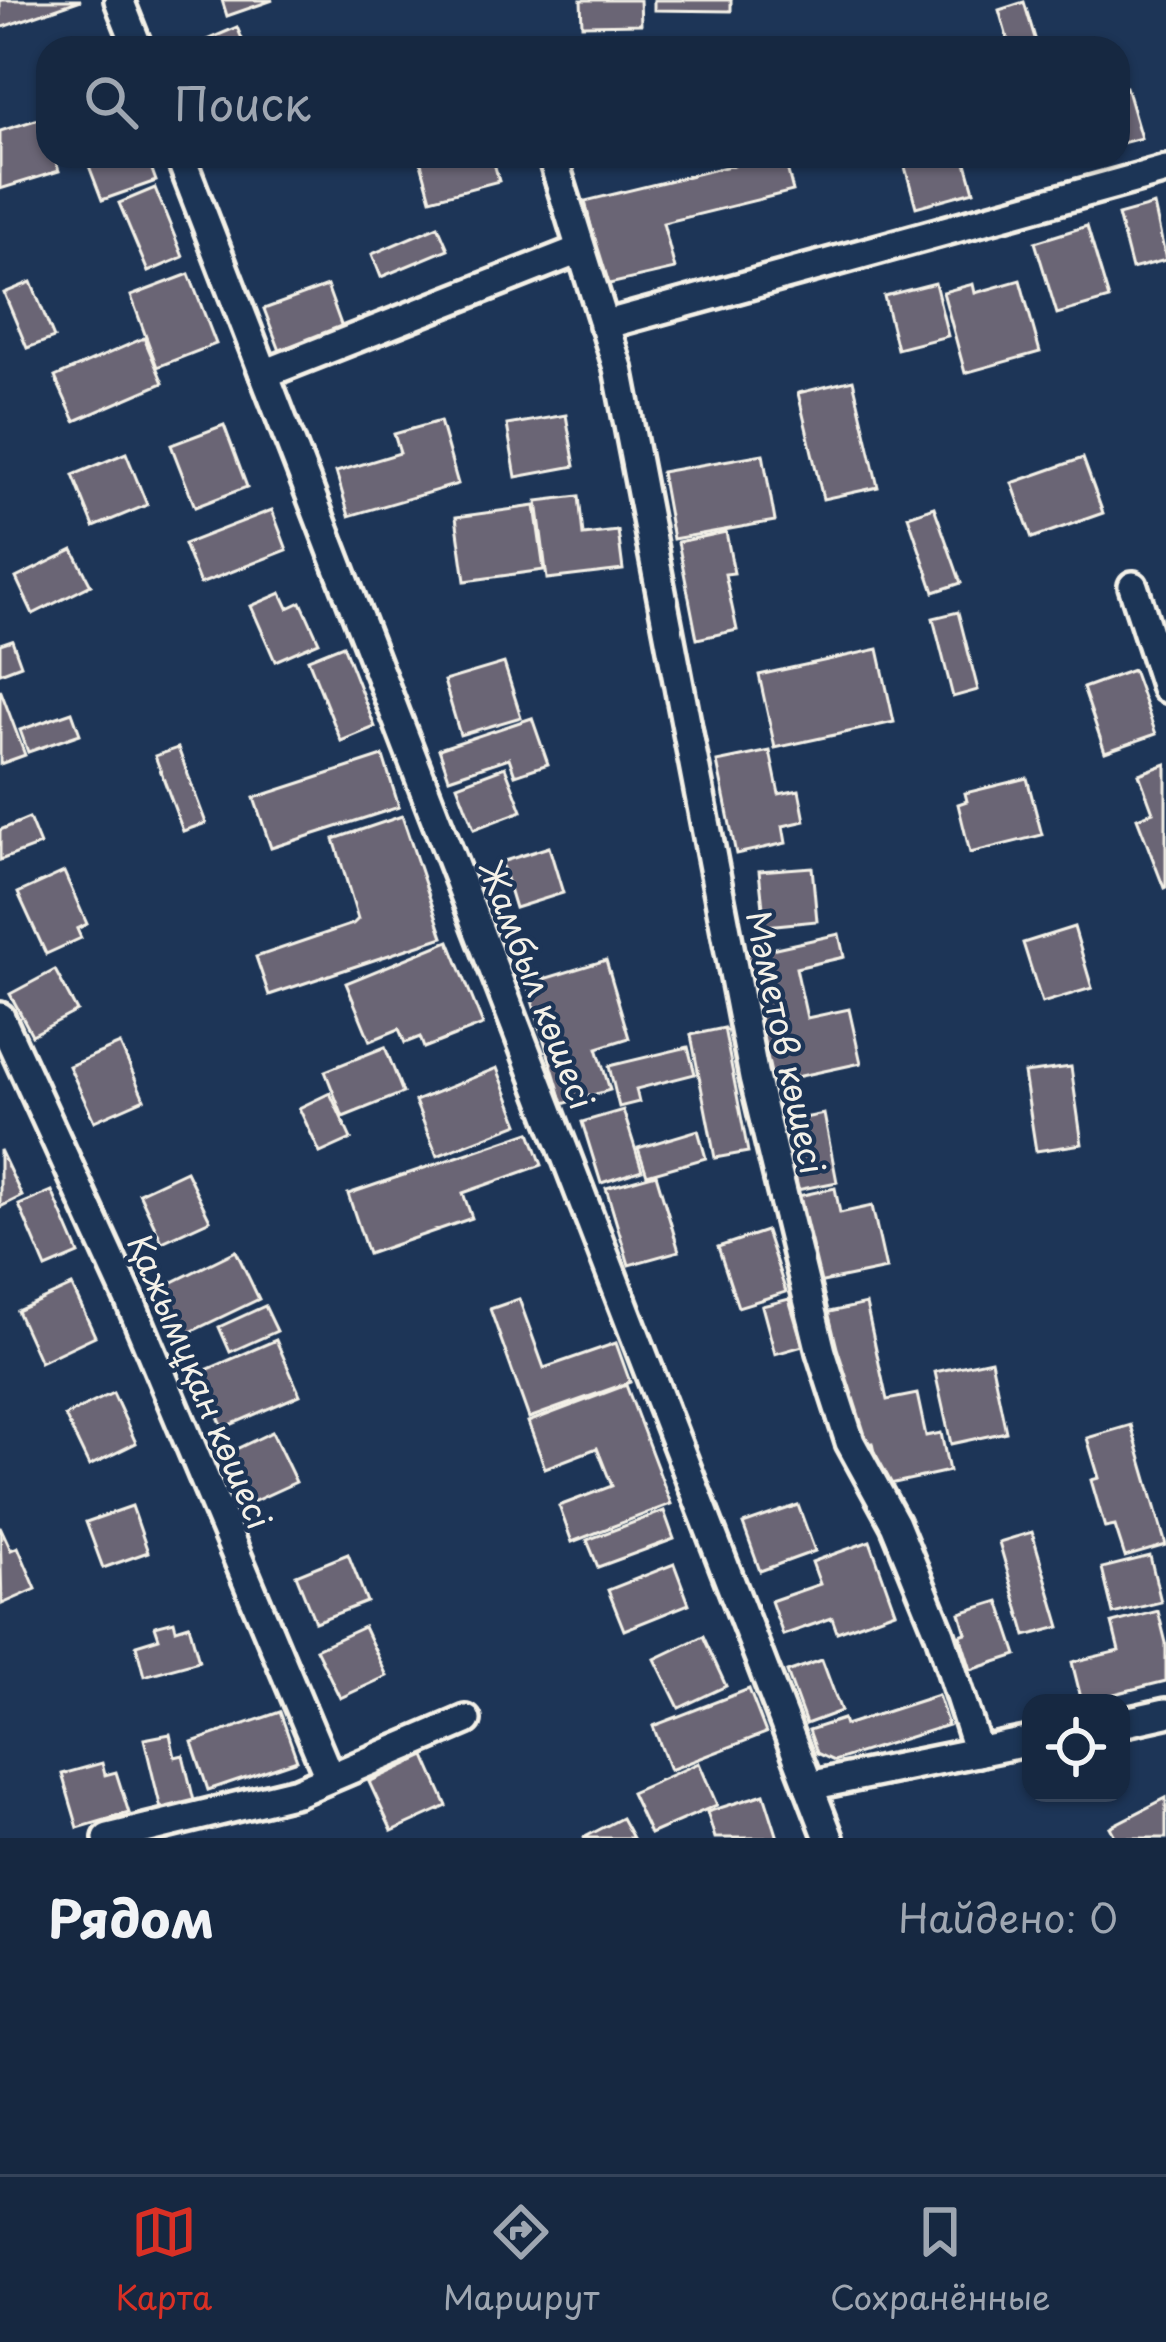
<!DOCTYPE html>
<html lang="ru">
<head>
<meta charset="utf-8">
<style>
  :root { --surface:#162841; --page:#23344c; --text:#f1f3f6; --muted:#9ea6b1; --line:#35445a; --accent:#d93025 }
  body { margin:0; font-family:"Playpen Sans",sans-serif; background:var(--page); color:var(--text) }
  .controls { position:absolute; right:36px; bottom:36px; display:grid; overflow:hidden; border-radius:24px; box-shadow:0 3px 9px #0004 }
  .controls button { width:108px; height:108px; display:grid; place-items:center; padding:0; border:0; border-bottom:3px solid var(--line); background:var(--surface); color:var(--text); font:60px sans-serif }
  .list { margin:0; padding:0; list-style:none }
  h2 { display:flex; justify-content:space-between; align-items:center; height:156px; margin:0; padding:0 48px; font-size:51px }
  h2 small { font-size:39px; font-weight:400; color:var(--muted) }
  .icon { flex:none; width:66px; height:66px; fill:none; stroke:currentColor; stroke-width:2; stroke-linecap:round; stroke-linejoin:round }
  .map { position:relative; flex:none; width:1166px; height:1838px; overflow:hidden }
  .search { position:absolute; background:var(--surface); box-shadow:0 3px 9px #0004; left:36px; right:36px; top:36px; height:132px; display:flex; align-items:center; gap:30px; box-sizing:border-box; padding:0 42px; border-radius:36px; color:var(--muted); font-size:45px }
  .sheet { height:336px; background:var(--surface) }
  nav { display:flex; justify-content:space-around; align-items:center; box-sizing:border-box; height:168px; border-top:3px solid var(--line); background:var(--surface); font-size:33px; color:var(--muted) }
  nav a { display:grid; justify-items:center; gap:6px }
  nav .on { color:var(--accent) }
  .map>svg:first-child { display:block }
  .building { fill:#6a6575; stroke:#f4f1e8; stroke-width:3 }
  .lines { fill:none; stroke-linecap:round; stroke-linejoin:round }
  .minor-casing { stroke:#f4f1e8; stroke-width:36 }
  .minor { stroke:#1d3557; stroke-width:27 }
  .labels { text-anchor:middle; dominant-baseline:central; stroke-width:9; stroke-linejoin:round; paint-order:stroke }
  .street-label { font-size:33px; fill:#f4f1e8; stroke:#1d3557 }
</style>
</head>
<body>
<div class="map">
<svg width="1166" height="1838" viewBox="0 0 1166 1838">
  <rect width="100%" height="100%" fill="#1d3557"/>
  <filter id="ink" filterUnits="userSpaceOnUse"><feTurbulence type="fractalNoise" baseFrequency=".00833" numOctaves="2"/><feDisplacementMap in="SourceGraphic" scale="24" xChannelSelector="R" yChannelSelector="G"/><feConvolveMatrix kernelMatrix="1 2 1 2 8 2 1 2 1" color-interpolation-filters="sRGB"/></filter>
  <g filter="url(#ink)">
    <g class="building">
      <polygon points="0,0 81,0 0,28"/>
      <polygon points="222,0 273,0 227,16"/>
      <polygon points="581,0 640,0 641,24 582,25"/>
      <polygon points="654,0 731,0 731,11 654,10"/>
      <polygon points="1024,2 1038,48 1010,48 999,10"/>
      <polygon points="237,27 246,48 188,48"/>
      <polygon points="1126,87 1141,138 1118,144 1118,89"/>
      <polygon points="42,118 48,156 54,156 59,171 0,189 0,131"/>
      <polygon points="93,156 147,156 156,181 102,200 86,158"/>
      <polygon points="419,156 492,156 499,181 431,199"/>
      <polygon points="771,156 784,156 793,191 663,223 675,269 605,285 585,201"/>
      <polygon points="902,156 964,156 974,191 916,207"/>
      <polygon points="155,188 183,257 148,272 119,203"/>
      <polygon points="1154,205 1166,260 1132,269 1118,215"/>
      <polygon points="438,226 448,249 381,277 372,254"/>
      <polygon points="1087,226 1109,299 1057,314 1035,242"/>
      <polygon points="189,274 216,344 157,367 131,296"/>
      <polygon points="1020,280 1040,352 965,373 943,292 973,284 975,293"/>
      <polygon points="31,282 54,338 27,348 4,293"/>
      <polygon points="935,283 948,336 897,349 884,296"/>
      <polygon points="327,286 344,333 282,356 264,309"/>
      <polygon points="144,338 163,383 75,421 55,377"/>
      <polygon points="853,380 878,487 823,499 798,393"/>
      <polygon points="566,415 575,466 516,477 507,425"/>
      <polygon points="440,421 458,484 349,516 336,472 400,453 394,434"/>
      <polygon points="224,425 247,487 195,507 171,445"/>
      <polygon points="126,453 147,505 94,527 73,475"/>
      <polygon points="763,454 775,521 673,539 661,472"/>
      <polygon points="1083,458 1103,513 1032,538 1012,483"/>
      <polygon points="579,496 583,535 618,531 623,570 547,579 537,501"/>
      <polygon points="535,506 544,570 465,581 456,517"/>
      <polygon points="934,507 961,583 934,592 908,516"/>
      <polygon points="272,510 287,550 200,584 184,544"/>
      <polygon points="726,532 734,573 725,574 737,630 697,639 678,542"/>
      <polygon points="73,550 91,585 33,614 16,578"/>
      <polygon points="281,593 288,608 301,602 319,642 275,661 251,606"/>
      <polygon points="958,612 978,690 953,697 933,618"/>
      <polygon points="12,640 21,665 0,673 0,644"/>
      <polygon points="343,645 375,727 341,741 308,659"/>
      <polygon points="878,649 894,722 775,748 759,675"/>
      <polygon points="504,663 521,717 460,735 444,681"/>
      <polygon points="1133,670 1156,734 1105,752 1083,688"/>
      <polygon points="0,689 25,755 0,764"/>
      <polygon points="72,712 80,734 28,752 20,730"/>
      <polygon points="532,718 548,764 515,775 509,758 449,778 439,749"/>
      <polygon points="178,748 206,823 183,831 155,756"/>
      <polygon points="770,751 779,794 799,790 805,821 783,826 786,843 736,854 717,762"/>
      <polygon points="383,756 399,807 271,848 254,798"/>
      <polygon points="1166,764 1166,887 1164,888 1137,818 1153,812 1139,774"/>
      <polygon points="505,767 522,811 474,829 457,785"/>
      <polygon points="1027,778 1042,835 970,853 958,804 967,801 965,793"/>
      <polygon points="402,816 443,937 269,995 256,957 353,924 358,919 334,839"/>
      <polygon points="29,818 40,845 0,860 0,830"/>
      <polygon points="549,847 563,893 515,908 501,862"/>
      <polygon points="812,867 817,921 765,926 759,871"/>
      <polygon points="64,872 87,924 77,929 81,938 46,954 18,893"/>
      <polygon points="1074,927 1092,988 1042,1003 1023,943"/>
      <polygon points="839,934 844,957 796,968 807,1018 849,1009 861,1063 773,1082 744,955"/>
      <polygon points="449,941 483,1025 424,1048 420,1037 405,1043 399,1029 370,1041 346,983"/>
      <polygon points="606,960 629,1038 597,1048 610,1090 563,1104 527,984"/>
      <polygon points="55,970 77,1011 32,1035 10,994"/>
      <polygon points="724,1028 748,1152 715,1158 691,1035"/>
      <polygon points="120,1044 144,1099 94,1121 69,1066"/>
      <polygon points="385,1047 403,1093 343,1117 325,1071"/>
      <polygon points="688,1047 695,1074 636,1089 639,1102 619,1107 609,1066"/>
      <polygon points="1071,1067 1082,1144 1036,1151 1024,1073"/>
      <polygon points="497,1068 519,1124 437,1156 415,1101"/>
      <polygon points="330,1093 351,1139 320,1153 299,1108"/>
      <polygon points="623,1110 642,1170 601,1183 582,1122"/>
      <polygon points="824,1114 837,1182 797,1190 784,1122"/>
      <polygon points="698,1130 706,1158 647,1175 638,1148"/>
      <polygon points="530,1132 542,1165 463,1193 472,1218 368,1254 348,1194"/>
      <polygon points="0,1150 22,1196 0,1207"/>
      <polygon points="186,1171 210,1220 162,1242 139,1193"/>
      <polygon points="656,1174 679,1251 629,1265 606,1188"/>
      <polygon points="835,1188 840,1213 872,1206 886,1269 813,1284 794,1197"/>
      <polygon points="52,1191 79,1254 46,1268 19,1205"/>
      <polygon points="766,1231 786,1292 738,1307 718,1247"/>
      <polygon points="236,1251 259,1299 186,1334 163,1287"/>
      <polygon points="72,1286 95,1336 40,1362 17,1311"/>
      <polygon points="519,1299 544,1368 616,1343 630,1382 529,1418 490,1309"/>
      <polygon points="789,1299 803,1346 775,1354 762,1306"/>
      <polygon points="866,1304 887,1400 917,1394 926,1436 941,1433 949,1471 881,1486 872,1443 854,1446 825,1313"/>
      <polygon points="265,1306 277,1331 230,1352 219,1327"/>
      <polygon points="276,1340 300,1395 223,1428 199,1373"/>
      <polygon points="991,1360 1006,1432 951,1444 935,1372"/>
      <polygon points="626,1385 671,1504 572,1542 559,1506 612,1486 597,1448 545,1468 528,1422"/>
      <polygon points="113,1393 136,1443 89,1466 65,1416"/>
      <polygon points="1131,1425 1166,1545 1125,1557 1115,1526 1105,1528 1091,1480 1099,1478 1087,1438"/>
      <polygon points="272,1432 296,1482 248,1504 224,1455"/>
      <polygon points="798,1505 815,1551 760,1571 743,1524"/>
      <polygon points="132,1506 148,1552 103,1568 86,1522"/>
      <polygon points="664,1511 674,1539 598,1567 587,1540"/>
      <polygon points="0,1526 11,1550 18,1547 36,1589 2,1604"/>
      <polygon points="1032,1532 1060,1627 1026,1636 999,1542"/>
      <polygon points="870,1541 895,1611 837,1632 832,1618 783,1635 771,1601 820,1584 812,1562"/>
      <polygon points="348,1554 367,1602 315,1622 296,1575"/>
      <polygon points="1150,1556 1161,1602 1113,1614 1102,1568"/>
      <polygon points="674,1564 689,1604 624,1630 608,1590"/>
      <polygon points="999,1601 1017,1655 971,1670 960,1635 966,1633 960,1613"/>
      <polygon points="1158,1611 1166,1643 1166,1681 1082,1702 1072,1662 1119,1651 1112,1623"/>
      <polygon points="174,1621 176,1629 189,1625 199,1661 144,1676 136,1645 159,1638 155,1626"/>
      <polygon points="364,1627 387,1676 340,1698 316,1649"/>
      <polygon points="703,1636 726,1686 679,1708 655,1659"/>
      <polygon points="822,1660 841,1711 806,1724 787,1672"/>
      <polygon points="749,1689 766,1733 670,1770 653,1726"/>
      <polygon points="938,1695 948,1725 834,1761 817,1753 809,1730 843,1719 845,1725"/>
      <polygon points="280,1712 297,1760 208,1790 192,1742"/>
      <polygon points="170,1734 175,1757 183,1755 194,1801 161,1809 144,1739"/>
      <polygon points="425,1756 447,1806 392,1831 369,1782"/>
      <polygon points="102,1763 105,1775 116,1772 129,1813 78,1828 62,1774"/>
      <polygon points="699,1763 717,1805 650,1834 631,1793"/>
      <polygon points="764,1794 778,1838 715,1838 707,1812"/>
      <polygon points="1166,1798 1166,1838 1116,1838 1110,1827"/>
      <polygon points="622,1818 633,1838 583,1838"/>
    </g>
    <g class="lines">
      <defs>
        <g id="minor">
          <polyline points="119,0 138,48"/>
          <polyline points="180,156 829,1838"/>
          <polyline points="552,156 618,368 754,1077 821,1352 850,1442 895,1524 940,1634 978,1752"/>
          <polyline points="604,325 1166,170"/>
          <polyline points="264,374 579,250"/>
          <polyline points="1133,586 1166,688"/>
          <polyline points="0,1017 130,1301 329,1776"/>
          <polyline points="1121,1723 1166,1713"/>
          <polyline points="809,1786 1031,1741"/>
          <polyline points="108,1838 297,1792 466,1720"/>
        </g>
      </defs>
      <use href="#minor" class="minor-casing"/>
      <use href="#minor" class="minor"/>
    </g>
  </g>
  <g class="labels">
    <g class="street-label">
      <text transform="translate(538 984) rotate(69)">Жамбыл көшесі</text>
      <text transform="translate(787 1042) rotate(78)">Мәметов көшесі</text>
      <text transform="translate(201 1381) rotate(67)">Қажымұқан көшесі</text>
    </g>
  </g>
</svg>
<div class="controls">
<button><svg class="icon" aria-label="locate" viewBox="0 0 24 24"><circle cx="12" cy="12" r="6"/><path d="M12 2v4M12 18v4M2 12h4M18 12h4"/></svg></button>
</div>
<div class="search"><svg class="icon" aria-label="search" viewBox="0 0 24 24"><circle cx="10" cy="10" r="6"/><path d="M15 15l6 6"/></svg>Поиск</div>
</div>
<section class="sheet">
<h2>Рядом<small>Найдено: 0</small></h2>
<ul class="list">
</ul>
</section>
<nav>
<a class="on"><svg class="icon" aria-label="map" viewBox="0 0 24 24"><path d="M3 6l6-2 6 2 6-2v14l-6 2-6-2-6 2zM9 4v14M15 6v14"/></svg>Карта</a>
<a><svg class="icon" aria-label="directions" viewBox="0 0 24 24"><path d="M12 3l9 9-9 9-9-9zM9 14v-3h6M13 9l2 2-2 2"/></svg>Маршрут</a>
<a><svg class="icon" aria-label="saved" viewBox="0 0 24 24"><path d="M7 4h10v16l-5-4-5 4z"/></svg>Сохранённые</a>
</nav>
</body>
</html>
